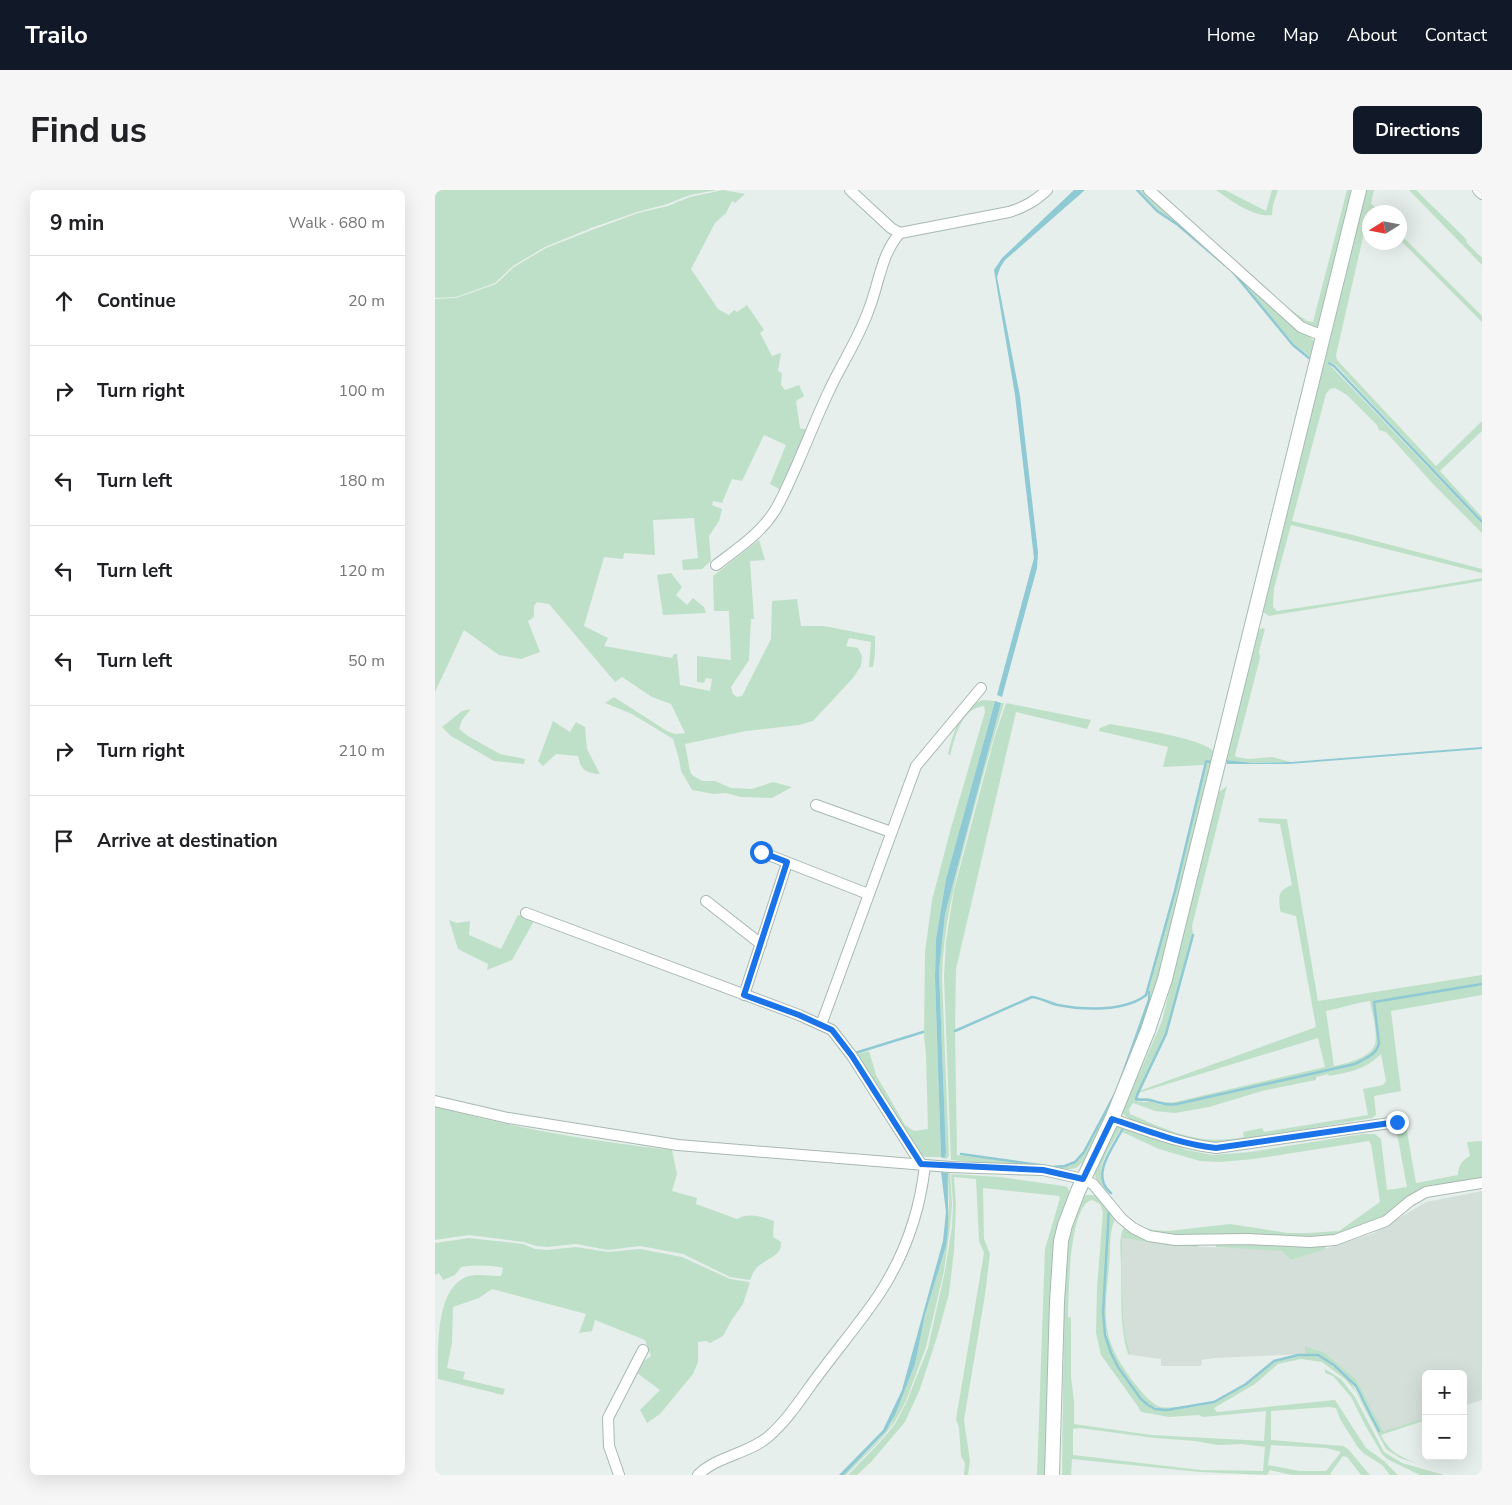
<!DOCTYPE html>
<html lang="en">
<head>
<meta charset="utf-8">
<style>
  :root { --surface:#fff; --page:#f6f6f6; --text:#202124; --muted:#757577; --line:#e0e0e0; --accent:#111827 }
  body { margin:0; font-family:"Nunito Sans",sans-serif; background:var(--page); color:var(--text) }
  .controls { position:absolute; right:15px; bottom:15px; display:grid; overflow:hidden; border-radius:8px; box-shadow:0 5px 20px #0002 }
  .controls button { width:45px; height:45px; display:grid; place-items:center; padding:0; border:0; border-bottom:1px solid var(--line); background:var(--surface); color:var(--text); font:25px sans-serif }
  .compass { position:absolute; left:927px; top:15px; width:45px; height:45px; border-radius:50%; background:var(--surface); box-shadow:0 5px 20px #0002; rotate:259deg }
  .stop { position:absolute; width:15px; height:15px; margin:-11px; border:4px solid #1a73e8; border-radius:50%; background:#fff }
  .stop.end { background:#1a73e8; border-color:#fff; box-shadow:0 1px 5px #0008 }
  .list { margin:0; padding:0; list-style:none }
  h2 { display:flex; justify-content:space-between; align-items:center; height:65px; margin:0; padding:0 20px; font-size:21px }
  h2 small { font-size:16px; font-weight:400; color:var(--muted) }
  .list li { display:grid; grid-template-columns:32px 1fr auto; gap:15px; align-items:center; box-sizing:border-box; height:90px; padding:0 20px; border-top:1px solid var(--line) }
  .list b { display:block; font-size:19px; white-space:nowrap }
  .list em { font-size:16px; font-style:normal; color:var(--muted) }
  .icon { flex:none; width:28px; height:28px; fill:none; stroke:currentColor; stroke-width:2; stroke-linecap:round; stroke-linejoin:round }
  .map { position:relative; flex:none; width:1047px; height:1285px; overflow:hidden; border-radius:8px }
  header { display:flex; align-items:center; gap:30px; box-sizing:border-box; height:70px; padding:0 25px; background:var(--accent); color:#fff }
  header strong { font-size:24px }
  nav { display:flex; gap:28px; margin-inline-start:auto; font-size:18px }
  .intro { display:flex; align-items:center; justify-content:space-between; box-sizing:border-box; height:120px; padding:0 30px }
  h1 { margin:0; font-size:35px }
  .button { padding:12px 22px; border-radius:8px; background:var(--accent); color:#fff; font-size:18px; font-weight:700 }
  main { display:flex; gap:30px; padding:0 30px }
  aside { flex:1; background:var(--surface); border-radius:8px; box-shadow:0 5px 20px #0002 }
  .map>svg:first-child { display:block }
  .built { fill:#d4dfda }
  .green { fill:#bfe0c8; fill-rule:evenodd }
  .water { fill:#8ec9d4 }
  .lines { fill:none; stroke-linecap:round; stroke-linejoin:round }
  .stream { stroke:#8ec9d4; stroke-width:2.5 }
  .street-casing { stroke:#a8b8b2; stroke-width:12 }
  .secondary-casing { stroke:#a4bbb3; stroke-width:16 }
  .street { stroke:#fff; stroke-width:10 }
  .secondary { stroke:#fff; stroke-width:14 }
  .route { stroke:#1a73e8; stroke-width:6 }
</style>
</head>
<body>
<header>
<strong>Trailo</strong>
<nav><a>Home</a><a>Map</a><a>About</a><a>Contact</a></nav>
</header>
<div class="intro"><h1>Find us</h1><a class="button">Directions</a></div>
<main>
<aside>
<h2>9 min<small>Walk · 680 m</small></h2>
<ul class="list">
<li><svg class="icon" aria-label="ahead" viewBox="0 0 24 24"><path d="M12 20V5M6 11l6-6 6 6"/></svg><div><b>Continue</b></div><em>20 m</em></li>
<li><svg class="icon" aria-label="right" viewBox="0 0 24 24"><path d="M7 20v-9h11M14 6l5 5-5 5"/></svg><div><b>Turn right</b></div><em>100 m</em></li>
<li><svg class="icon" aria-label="left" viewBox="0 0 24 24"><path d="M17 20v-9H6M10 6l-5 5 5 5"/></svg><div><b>Turn left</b></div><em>180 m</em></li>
<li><svg class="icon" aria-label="left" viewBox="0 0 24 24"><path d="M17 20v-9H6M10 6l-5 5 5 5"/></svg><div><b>Turn left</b></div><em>120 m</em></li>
<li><svg class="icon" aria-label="left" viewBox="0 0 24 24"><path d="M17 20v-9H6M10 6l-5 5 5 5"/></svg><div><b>Turn left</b></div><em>50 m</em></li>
<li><svg class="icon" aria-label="right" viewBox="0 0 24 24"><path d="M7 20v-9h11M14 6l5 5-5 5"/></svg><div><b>Turn right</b></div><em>210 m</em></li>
<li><svg class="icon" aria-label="arrive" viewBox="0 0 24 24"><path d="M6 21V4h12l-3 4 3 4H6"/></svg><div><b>Arrive at destination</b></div></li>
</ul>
</aside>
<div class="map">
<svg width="1047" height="1285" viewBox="0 0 1047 1285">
  <rect width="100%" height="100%" fill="#e6efeb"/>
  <polygon class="built" points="1047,1001 1047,1210 1028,1216 1028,1184 991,1184 991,1228 948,1242 921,1189 889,1162 870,1156 870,1164 779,1168 767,1170 766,1176 726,1176 726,1169 696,1165 690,1145 688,1121 687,1048 737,1056 841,1059 850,1063 856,1070 939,1043 991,1012"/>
  <g class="green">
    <polygon points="0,0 282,0 255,5 232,14 202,22 156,38 110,57 78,76 60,93 21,107 0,108"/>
    <polygon points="288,0 310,4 300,13 297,11 291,23 280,33 256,79 283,119 294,125 299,120 302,122 312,115 329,140 325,143 337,166 346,163 343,181 347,183 346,195 350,200 364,195 369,206 361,211 365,238 373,240 346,300 335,294 351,255 329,245 307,291 297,289 287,313 278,311 277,315 287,319 284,331 274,346 276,371 267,379 248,380 247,370 263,368 259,328 218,330 220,365 189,363 188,369 169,367 149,436 173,448 169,456 237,468 239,464 242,464 245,495 275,501 277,489 271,488 269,493 262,492 262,466 296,470 294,421 279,421 278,386 324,350 330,370 315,371 319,429 316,429 314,470 296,497 298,504 302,507 307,506 336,449 337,411 362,409 366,436 389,436 440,446 440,463 438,477 434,477 436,452 414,448 411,456 423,458 427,466 426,476 418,488 378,531 364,535 311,541 250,554 255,581 257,585 267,591 280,591 296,598 317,599 338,592 357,597 337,608 306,607 291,603 279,604 257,600 246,581 244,569 238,549 197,524 170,513 179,507 232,541 240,544 250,543 236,514 217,507 187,487 180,492 114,414 102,412 99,416 99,427 93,431 105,462 86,469 64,465 29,440 0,502 0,109 21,108 61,94 79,77 111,58 157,40 203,23 233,16 255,7"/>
    <polygon points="703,0 713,0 878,150 880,152 877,168 859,154 792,76 743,35 723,21"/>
    <path d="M781,0h9l41,21 6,-21h6l-5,15 -1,10c-18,3 -42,-15 -56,-25z"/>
    <polygon points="912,0 916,0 885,135 882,139 868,131 850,116 872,131 878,132"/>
    <polygon points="932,0 939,0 936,13 944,22 934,21 901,165 902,170 1001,276 1047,231 1047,241 1005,281 1047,327 1047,331 901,175 895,172 893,173 1047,334 1047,343 998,294 951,242 944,240 942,235 912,205 900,198 895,199 891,204 857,331 918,345 1047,379 1047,383 856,335 839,398 838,417 842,421 909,411 1047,388 1047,391 834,426 828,422"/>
    <polygon points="974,0 981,0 1031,49 1032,53 1047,68 1047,75"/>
    <polygon points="964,43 1047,126 1047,132 965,50"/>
    <polygon points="236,383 247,397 241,405 252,415 258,408 269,417 271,423 228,425 222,385"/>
    <polygon points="827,438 830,439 824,461 825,468 800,565 801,567 814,569 837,567 856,572 819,573 791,570 824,440"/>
    <path d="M548,510l12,1 -49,178 -10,60 -1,38 6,180h-15l-5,-2 -65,-97 1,-4 12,-3 7,24 29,50 9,6 14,-2 -2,-74 -2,-20 1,-83 7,-52 19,-72 34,-116 -1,-6c-23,2 -29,31 -34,50l-2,-2c5,-20 12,-47 35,-54z"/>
    <path d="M566,513h3c-14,45 -26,90 -38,136 -12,46 -23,90 -24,138l7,179 -3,3 -3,-1 2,-1 1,-4 -7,-182 6,-57z"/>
    <polygon points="571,513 656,530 652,539 581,522 521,779 520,840 522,965 624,977 635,976 644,969 667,930 682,900 714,810 714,799 740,701 772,572 777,574 718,808 676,917 648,972 641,978 631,980 516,970 509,787 511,751 519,700 559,549"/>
    <polygon points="36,519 27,530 24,539 33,546 65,564 90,569 89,574 59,571 16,546 7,537 27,521"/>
    <path d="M118,531l17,11 6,-10 9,5 2,22 13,25c-14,-1 -19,-3 -22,-18l-22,-2 -13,12 -5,-5z"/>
    <path d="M675,534c20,4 96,14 105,29l-3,9 -5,-2 -2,5 -42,2 5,-20 -69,-16 1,-3z"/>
    <path d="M792,596l-35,140 1,8 -27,99 -27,58 177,-64 -20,-111 -15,-4 -1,-2c-1,-15 -3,-19 12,-25l-12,-61 -21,-2 -1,-4 29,1 31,182 164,-26v9l-108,17 4,42c-2,11 -14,16 -24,21l-177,39 -16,1 -14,-5h-11l3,3h12l10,3h16l178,-40c10,-5 22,-10 25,-22l-5,-41 107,-17v10l-91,16 10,80 -27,5 2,19 -4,3 -142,24c-5,1 -10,2 -15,2 -19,-1 -81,-18 -93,-31l40,-92 57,-229zM935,811c2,11 8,33 5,43 -3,13 -30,20 -41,22l-8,-55c15,-3 29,-8 44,-10zM883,848l7,29 -150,35 -12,1 -14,-5h-13l2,-5zM946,864l5,27 -3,4 -20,4 5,26 -104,17 -2,-4 -19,4 1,5c-46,9 -74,-6 -114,-23l-1,-5 4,-6 22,8 20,2 34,-6 53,-16 54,-11v-3l12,-3 1,2c22,-4 35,-6 52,-22z"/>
    <polygon points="83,725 99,731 77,770 52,780 53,774 23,759 14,730 22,733 35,731 34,745 66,759"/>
    <path d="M0,916c77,22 157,35 237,44l5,24 -5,17 25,7 -1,6 41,15c11,-7 26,-2 37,2l-1,16 8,5c1,12 -10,15 -18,21 -7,3 -10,10 -13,17l-20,-3 -47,-23 -43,-8 -32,4 -32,-6 -29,3 -11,-1 -12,-4 -55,-7 -34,5z"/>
    <path d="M680,934l72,26 25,5 38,-3 113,-18h12l6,5 6,51 20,-3 -11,-59 10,-2 10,57 42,-8c0,-9 4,-15 12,-19l-3,-14 15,-1v40l-56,9 -48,31 -45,17h-153l-34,-6 -25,-18 22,13 10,3 15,1 62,-7 58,9h20l31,-2 41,-29 -9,-58 -2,-3 -115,18 -33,3 -21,-1 -41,-12 -37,-17v-2h-2c-9,16 -25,37 -17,55 3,8 10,11 11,20 -8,-10 -18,-20 -20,-34z"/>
    <polygon points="513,983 515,983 517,1014 515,1037 509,1081 491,1157 471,1211 459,1233 444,1251 411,1285 409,1285 445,1248 456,1234 480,1174 490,1125 511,1056 514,1014"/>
    <polygon points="516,984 565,987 628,996 632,997 635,1002 612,1285 602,1285 610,1059 625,1008 624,1006 548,998 549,1049 555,1064 550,1105 529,1230 535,1271 533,1285 529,1285 530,1273 526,1266 524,1238 521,1229 549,1063 544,1051 541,989 519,987 521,1014 519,1061 514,1104 502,1147 485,1199 470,1232 436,1272 422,1285 413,1285 445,1252 460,1234 472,1211 493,1158 510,1081 517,1037 518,1014"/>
    <path d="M649,1005h11l14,13 -7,104 3,23 5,18 8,14 23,33 14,10h19l40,-7 32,-19 29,-23 23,-5h20l7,3 25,22 30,50c-13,-30 -37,-77 -75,-77v-8l19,6 32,27 27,52 43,-13v2l-45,15c9,18 17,20 35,28l-16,-5 -14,-9 -30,-57 -11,-13 -23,-17 -21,-3 -23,5 -23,20 -41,24 3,4 118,-12 31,48 18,13 14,14h-8l-8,-10 -19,-12 -6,-7 -17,-27 -4,-11 -7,-1 -58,4v29l72,6 5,3 22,26h-9l-14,-18 -4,-1 -13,18 1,1h-39l-22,-5 -3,5 -67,-3 -128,-13 -1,16h-9l2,-164 3,-58 4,-21zM657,1010l8,4 3,8 -6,76 -1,45 5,22 38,53 2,4 28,5 30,-2 4,2 63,-6 -2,30 -113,-6 -77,-11v-23l-3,-24v-59l-3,-1c1,-22 0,-111 24,-117zM644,1238l76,10 40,3 23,4 23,-1 24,3 -2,24 -63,-1 -127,-15v-26zM836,1255l55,3 15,4 -15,19h-26l-32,-6z"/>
    <path d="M675,1023l6,5c-8,13 -5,33 -7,48 -5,55 -9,72 26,118 7,8 15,19 25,23 7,2 30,-2 38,-2 -12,2 -28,7 -41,3 -13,-3 -20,-16 -27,-26 -6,-9 -14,-18 -18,-29 -15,-34 -6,-103 -2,-140z"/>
    <path d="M689,1037c21,16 49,14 74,16v4l-26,-1 -50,-8 1,73 2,24 6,20 -3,-1c-9,-28 -6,-59 -7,-89 0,-12 -3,-27 3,-38z"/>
    <path d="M34,1048l54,6 12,5 12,1 29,-3 32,5 32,-3 42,8 48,22 20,3 -7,22 -12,17 -8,15 -13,7 -4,-2 -8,1v20l-5,12 -33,40 -13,9 -7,-13 20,-20 -23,-17v-7l14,-10 -6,-16 -50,-20 -3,11 -13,2 7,-19 -94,-25 -13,9 -26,9 -1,36 -5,25 18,4 -2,7 42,10 -2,6 -65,-16c0,-30 -3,-89 28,-102 10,-4 25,-1 35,-1l2,-8c-14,-3 -28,-3 -42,-1l-6,8 -12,5 -4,-7 -4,2v-32z"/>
    <polygon points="780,1053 889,1054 891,1059 856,1070 847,1061 781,1057"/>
    <polygon points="890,1179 906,1189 920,1207 949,1262 967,1273 1009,1285 985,1285 952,1269 947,1264 930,1235 916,1207 898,1186 890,1183"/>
  </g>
  <g class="water">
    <polygon points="639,0 650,0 570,70 565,78 562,87 585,206 603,362 602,378 567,507 562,505 599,368 580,205 559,80 567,68"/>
    <polygon points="560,511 566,513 510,724 504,781 511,963 510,967 508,968 506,967 500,787 501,749 511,689"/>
    <polygon points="1047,557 1047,559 854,574 792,574 791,570 819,573 856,572"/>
    <path d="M506,982l7,1c-1,24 2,48 -2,73l-21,69 -10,49 -20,51 -9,16 -42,44h-5l44,-45 19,-40 41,-149 3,-29z"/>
  </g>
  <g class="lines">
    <g class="stream">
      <polyline points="702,0 722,21 743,35 790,75"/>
      <polyline points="798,82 858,155 874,168"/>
      <polyline points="894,173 899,176 1047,332"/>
      <path d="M758,745l-27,99 -28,59 -2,6c5,2 7,0 12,1 13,2 14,6 29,4l178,-40c9,-5 22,-9 24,-21l-5,-41 108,-18"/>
      <path d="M520,841l77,-34c9,1 17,6 26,8 25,5 67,7 88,-10l29,-104 31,-129 1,-1 5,2"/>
      <polyline points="420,863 488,842"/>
      <polyline points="526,964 618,977 630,976 640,972 649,962 682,900 714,810 714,802"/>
      <path d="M676,1003c-21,-17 1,-44 11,-63"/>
      <polyline points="674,1019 668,1122 670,1145 676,1163 683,1177 706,1209 713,1215 720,1219 732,1220 779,1212 811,1194 839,1171 863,1165 883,1165 899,1175 921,1196 944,1241"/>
    </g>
    <defs>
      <g id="street">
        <polyline points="415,0 456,38 465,43"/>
        <polyline points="714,0 866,137 888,146"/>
        <polyline points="1043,0 1047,4"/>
        <path d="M281,375c21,-16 44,-31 58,-53 9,-14 15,-30 22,-45 11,-25 21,-51 33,-76 13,-28 30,-53 40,-82 10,-25 12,-55 31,-76l109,-21c16,-5 26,-11 38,-22"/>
        <polyline points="381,615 456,642"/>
        <polyline points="326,662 433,704"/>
        <polyline points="271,711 326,754"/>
        <polyline points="91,723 364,825 397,840 417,866 486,974"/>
        <polyline points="309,805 352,673"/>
        <polyline points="386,835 481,576 546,498"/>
        <polyline points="0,911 73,928 243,955 515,977 608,980 648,989 658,994 686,1028 698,1038 714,1046 740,1050 812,1049 875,1052 900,1050 951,1031 975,1011 991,1002 1047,993"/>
        <path d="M677,929c34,11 68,25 104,29l181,-26"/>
        <polyline points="184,1285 174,1256 173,1228 208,1160"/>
        <path d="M263,1285c19,-19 50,-21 70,-38 22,-19 37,-45 55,-68 18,-24 38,-48 55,-73 26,-39 42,-85 47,-131"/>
      </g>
      <polyline id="secondary" points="617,1285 622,1112 626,1051 630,1035 643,1001 677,929 713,840 730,789 924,0"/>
    </defs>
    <use href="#street" class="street-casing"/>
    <use href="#secondary" class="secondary-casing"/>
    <use href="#street" class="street"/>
    <use href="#secondary" class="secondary"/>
  </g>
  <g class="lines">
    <path class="route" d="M326,662l26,10 -43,133 55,20 33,15 20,26 69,108 122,6 40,9 29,-60c34,11 68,25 104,29l181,-26"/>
  </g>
</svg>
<div class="controls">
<button>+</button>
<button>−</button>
</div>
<svg class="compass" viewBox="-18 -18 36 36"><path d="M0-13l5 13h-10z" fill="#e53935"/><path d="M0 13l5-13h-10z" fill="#757577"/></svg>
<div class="stop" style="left:326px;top:662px"></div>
<div class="stop end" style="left:962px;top:932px"></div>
</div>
</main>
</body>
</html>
